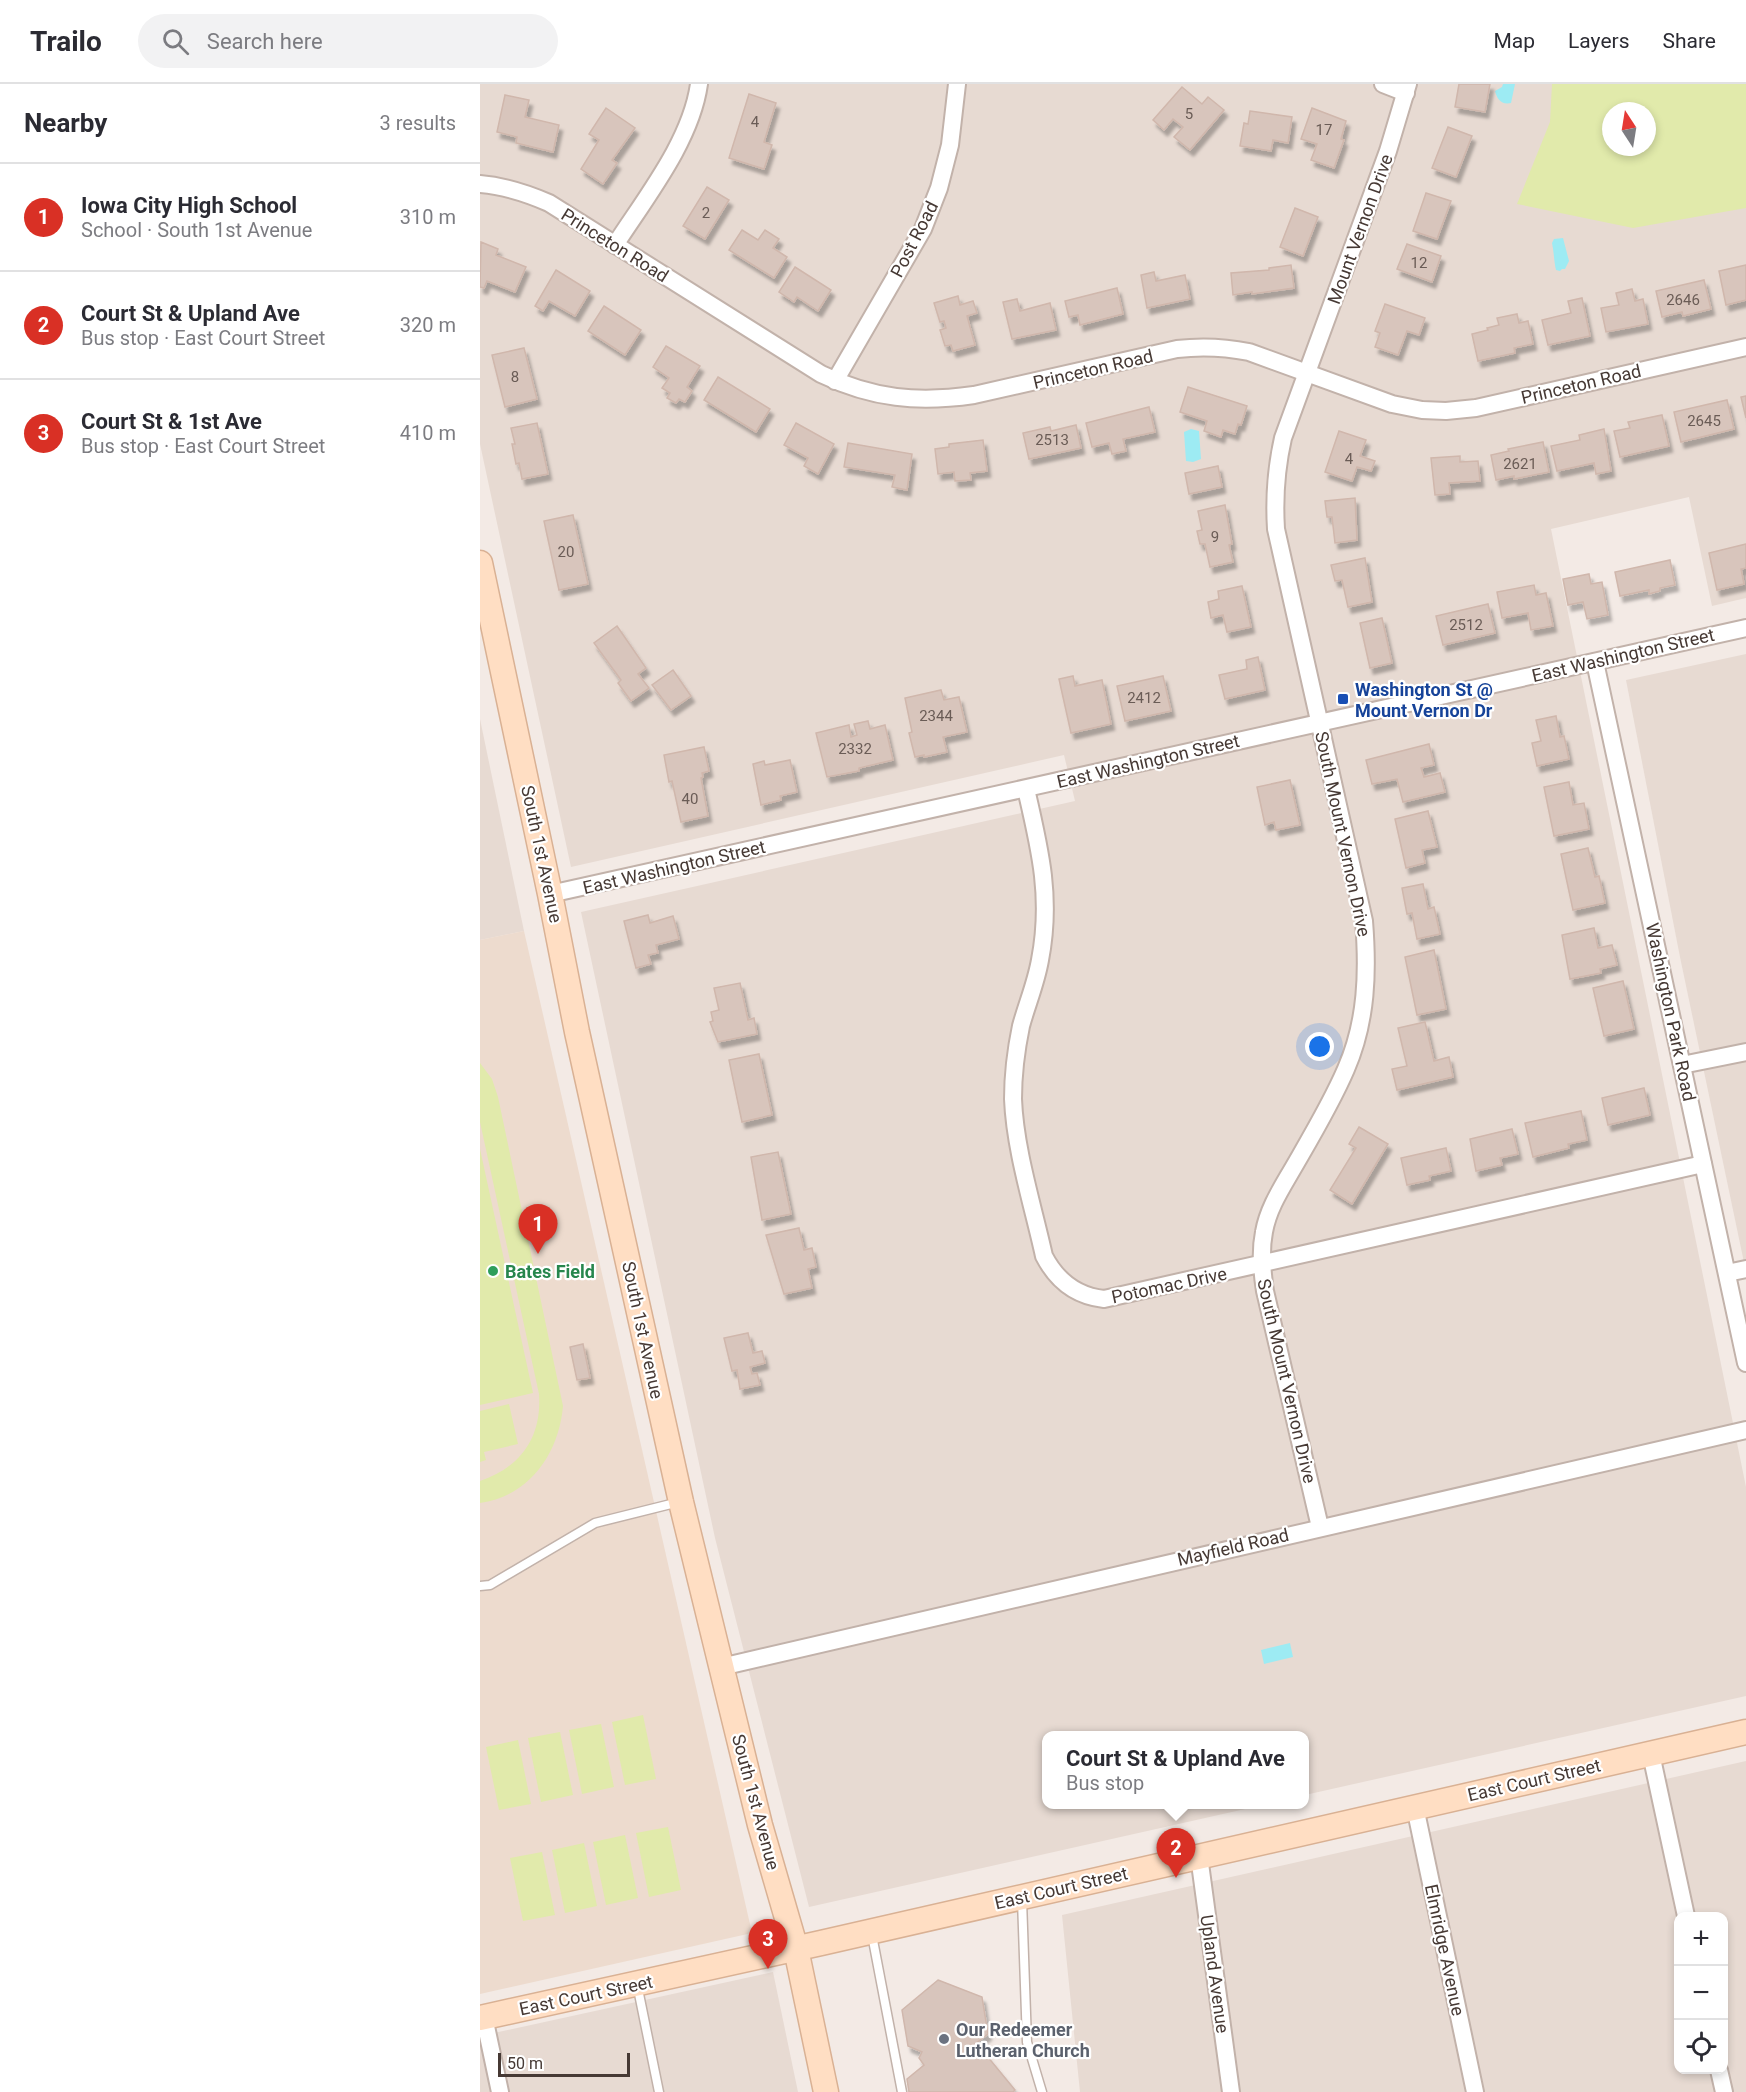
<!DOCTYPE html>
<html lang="en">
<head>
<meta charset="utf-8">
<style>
  :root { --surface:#fff; --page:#f2f2f3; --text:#2b2b33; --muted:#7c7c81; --line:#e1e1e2; --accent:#d93025 }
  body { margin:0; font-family:Roboto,sans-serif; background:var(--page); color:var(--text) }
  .controls { position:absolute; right:18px; bottom:18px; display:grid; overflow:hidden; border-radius:12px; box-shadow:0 3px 9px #0003 }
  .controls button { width:54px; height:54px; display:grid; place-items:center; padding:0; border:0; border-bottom:2px solid var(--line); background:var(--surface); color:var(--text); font:30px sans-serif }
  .compass { position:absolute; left:1122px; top:18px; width:54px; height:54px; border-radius:50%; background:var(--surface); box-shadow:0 3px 9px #0003; rotate:348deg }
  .scale { position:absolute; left:18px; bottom:15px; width:132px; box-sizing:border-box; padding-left:6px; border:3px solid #463934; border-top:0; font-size:16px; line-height:21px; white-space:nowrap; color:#463934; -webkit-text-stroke:4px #fff; paint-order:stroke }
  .you { position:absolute; left:840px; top:963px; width:21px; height:21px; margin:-15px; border:4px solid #fff; border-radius:50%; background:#1a73e8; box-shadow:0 0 0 9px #1a73e833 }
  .badge { display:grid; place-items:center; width:39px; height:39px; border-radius:50%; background:var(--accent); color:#fff; font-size:20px; font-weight:700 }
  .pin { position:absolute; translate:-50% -50px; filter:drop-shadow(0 2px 3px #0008) }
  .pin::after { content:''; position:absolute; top:32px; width:21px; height:18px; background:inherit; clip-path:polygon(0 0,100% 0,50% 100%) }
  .popup { position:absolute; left:562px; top:1647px; width:267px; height:78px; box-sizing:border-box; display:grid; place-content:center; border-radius:12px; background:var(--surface); filter:drop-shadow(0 2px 4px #0005); font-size:20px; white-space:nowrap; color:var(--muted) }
  .popup b { font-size:22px; color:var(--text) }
  .popup::after { content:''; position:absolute; left:50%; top:100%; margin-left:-12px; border:12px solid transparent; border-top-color:var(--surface) }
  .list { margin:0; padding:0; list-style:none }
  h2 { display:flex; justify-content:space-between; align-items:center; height:78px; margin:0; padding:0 24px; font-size:26px }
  h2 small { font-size:20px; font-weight:400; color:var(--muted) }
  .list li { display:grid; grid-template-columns:39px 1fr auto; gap:18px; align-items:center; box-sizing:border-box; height:108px; padding:0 24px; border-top:2px solid var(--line) }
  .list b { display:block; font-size:22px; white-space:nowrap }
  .list p { margin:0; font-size:20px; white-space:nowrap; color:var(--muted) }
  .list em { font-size:20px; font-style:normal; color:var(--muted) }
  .icon { flex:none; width:33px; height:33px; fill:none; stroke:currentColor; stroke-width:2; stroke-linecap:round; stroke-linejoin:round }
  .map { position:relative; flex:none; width:1266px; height:2008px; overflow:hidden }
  header { display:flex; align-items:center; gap:36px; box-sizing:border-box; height:84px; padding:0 30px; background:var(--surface); border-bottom:2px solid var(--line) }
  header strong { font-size:28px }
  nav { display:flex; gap:33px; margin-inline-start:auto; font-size:21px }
  .search { width:420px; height:54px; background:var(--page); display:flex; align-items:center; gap:15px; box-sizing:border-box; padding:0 21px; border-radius:33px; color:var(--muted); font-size:22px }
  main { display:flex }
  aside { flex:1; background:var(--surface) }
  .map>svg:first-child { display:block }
  .residential { fill:#e7dad2; fill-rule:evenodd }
  .education { fill:#eddbce }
  .green { fill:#e1eaab; fill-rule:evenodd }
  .water { fill:#9debf3 }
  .building { fill:#d8c5bc; stroke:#d0b7ac; stroke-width:1.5; filter:url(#shadow) }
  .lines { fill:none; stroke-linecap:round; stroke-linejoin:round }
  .lane-casing { stroke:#c2b2aa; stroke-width:11 }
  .street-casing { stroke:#c2b2aa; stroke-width:20 }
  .secondary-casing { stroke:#d9b194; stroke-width:27 }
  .lane { stroke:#fff; stroke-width:8 }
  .street { stroke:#fff; stroke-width:16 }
  .secondary { stroke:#ffdec3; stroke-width:24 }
  .transit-dot { fill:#1a4fb4; stroke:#fff; stroke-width:2 }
  .leisure-dot { fill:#2e9e5b; stroke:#fff; stroke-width:2 }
  .worship-dot { fill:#6b7280; stroke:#fff; stroke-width:2 }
  .labels { text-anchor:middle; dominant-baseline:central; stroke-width:4.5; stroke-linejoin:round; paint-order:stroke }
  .number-label { font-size:15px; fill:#6a5c56 }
  .street-label { font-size:18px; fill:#463934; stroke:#fff }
  .transit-label { font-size:18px; font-weight:bold; fill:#164399; stroke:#fff; text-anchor:start }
  .leisure-label { font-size:18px; font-weight:bold; fill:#27864d; stroke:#fff; text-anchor:start }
  .worship-label { font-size:18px; font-weight:bold; fill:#5b616d; stroke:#fff; text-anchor:start }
</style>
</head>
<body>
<header>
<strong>Trailo</strong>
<div class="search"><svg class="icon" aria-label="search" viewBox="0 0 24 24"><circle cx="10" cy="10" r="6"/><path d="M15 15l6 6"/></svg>Search here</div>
<nav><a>Map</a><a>Layers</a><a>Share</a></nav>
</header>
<main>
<aside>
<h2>Nearby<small>3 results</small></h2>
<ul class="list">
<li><span class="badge">1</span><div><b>Iowa City High School</b><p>School · South 1st Avenue</p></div><em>310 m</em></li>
<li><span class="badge">2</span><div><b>Court St &amp; Upland Ave</b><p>Bus stop · East Court Street</p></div><em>320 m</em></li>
<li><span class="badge">3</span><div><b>Court St &amp; 1st Ave</b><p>Bus stop · East Court Street</p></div><em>410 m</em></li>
</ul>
</aside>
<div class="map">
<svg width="1266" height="2008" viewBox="0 0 1266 2008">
  <defs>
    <filter id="shadow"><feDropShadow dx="3.5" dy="6" stdDeviation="1.5" flood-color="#0004"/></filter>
  </defs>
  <rect width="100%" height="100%" fill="#f3eae5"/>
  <g class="residential">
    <path d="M0,0h1266v514l-34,8 -23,-109 -138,32 195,958v209l-441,99v-59h-258v68l216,1 -454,102 -94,-369 -134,-626 494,-111 -11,-46 -493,112 -91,-423zM1131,27h36v36h-36z"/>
    <polygon points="1266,570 1266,1188 1200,873 1146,596"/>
    <polygon points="0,635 44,847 0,856"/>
    <path d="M1266,1677v331h-666l-18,-177zM1198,1832h46v154h-46z"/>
    <polygon points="293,1888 318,2008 0,2008 0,1952"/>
  </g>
  <polygon class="education" points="44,847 272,1849 0,1910 0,856"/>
  <g class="green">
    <path d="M1072,0h194v124l-113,20 -116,-24 33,-82zM1131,27h36v36h-36z"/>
    <path d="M0,979l12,16 6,18 65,309c-4,47 -33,90 -83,97v-22c41,-14 62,-44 59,-87l-59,-272z"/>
    <polygon points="0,1065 53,1309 0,1321"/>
    <polygon points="29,1320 38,1360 4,1368 6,1376 0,1378 0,1327"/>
    <polygon points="163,1631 176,1695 145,1701 132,1638"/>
    <polygon points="121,1640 134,1703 102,1710 89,1646"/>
    <polygon points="80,1648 93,1711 61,1718 48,1654"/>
    <polygon points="38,1656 51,1720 19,1726 6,1663"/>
    <polygon points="188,1743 201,1806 169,1813 156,1749"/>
    <polygon points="145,1751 158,1814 126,1821 113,1758"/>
    <polygon points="104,1759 117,1822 85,1829 72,1766"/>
    <polygon points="62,1768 75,1831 43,1837 30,1774"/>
  </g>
  <g class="water">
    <path d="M1023,0h12l-4,19c-10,2 -14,-4 -16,-12l7,-4z"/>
    <path d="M1083,154l6,23 -4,8h-3l-2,2 -4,-1c-2,-8 -2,-18 -4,-27l2,-4z"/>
    <polygon points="711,345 719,347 721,375 713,378 706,377 704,348"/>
    <polygon points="810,1559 813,1573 784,1580 781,1566"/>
  </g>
  <g class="building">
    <polygon points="979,0 1010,0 1005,28 975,23"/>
    <polygon points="702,3 722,20 728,13 744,26 710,66 694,53 703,43 693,35 684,46 673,36"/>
    <polygon points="269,10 296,19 284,58 292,61 284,85 249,74"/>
    <polygon points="25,11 49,16 45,33 79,41 73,68 36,59 37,53 17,48"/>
    <polygon points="126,24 155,44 132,76 137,79 123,100 101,85 119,56 109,50"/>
    <polygon points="832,24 866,37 861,55 864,56 854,84 831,76 837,60 821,55"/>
    <polygon points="770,27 812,33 808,59 793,56 791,67 760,62 764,39 768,40"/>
    <polygon points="968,43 992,52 976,93 952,84"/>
    <polygon points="227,103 249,116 225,155 203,142"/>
    <polygon points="946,109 971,117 957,155 933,147"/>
    <polygon points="815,124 838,133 823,172 800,163"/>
    <polygon points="262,146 278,156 285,146 299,155 293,164 307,173 294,194 249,166"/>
    <polygon points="1,158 18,165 16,171 46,183 35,208 7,197 4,204 0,203"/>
    <polygon points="927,160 961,172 952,198 917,185"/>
    <polygon points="811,181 814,204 772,210 772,208 753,211 751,189 789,186 789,184"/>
    <polygon points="1266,181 1266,216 1246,221 1239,187"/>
    <polygon points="315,183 351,206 338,227 317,213 314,218 299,208"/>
    <polygon points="76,186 110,207 95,232 69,217 63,227 55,222"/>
    <polygon points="674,188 676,197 705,191 710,215 667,224 661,191"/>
    <polygon points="1224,196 1231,225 1203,232 1202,228 1182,233 1176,207"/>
    <polygon points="637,204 643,230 600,241 598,231 589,233 585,217"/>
    <polygon points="1152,205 1155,217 1163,215 1168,240 1126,248 1121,224 1139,221 1136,209"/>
    <polygon points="478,212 480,221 493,217 497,229 487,232 495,261 473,267 471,261 465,262 460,246 466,244 464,237 460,238 454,219"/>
    <polygon points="1102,214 1110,252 1068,261 1062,236 1091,229 1088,217"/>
    <polygon points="537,215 540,227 570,219 576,246 532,255 523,218"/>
    <polygon points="905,220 945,234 939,251 927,247 918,271 895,263 900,249 895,247"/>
    <polygon points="124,222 161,246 145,271 108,247"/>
    <polygon points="1037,230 1039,239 1048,237 1053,260 1034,264 1035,269 998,277 992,250 1008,246 1007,244 1019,241 1017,234"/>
    <polygon points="186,262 220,282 207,303 212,307 205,318 199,315 196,319 187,314 190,309 182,304 189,294 173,283"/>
    <polygon points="44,264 57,315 25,323 12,271"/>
    <polygon points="238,293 290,325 276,348 224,316"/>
    <polygon points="708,303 767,322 761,341 758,340 755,350 743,346 741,353 724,347 727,337 700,328"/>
    <polygon points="1266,312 1266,334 1261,313"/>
    <polygon points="1247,316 1254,345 1201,358 1194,328"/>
    <polygon points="669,323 675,348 643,355 646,367 632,370 629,359 612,363 606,339"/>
    <polygon points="1182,331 1189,362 1140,373 1134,347 1150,344 1148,338"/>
    <polygon points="57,339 68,390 42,395 39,379 36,380 32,360 35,360 31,344"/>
    <polygon points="316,339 354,360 338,390 324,382 328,374 304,361"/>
    <polygon points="596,341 601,364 549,375 543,349 570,343 571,347"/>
    <polygon points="1124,345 1131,387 1116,390 1114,379 1077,387 1071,362 1100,356 1099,351"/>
    <polygon points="859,347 886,356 880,372 895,377 891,387 877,383 872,397 845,388"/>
    <polygon points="503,356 507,387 490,389 491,396 475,397 474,388 458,390 455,365 469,363 469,360"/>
    <polygon points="1063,358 1069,388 1034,395 1034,392 1016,396 1011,371 1029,367 1028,365"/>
    <polygon points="368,359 432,370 427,406 412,403 415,391 364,383"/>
    <polygon points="980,372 980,378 998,377 1000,397 969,399 970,410 955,411 951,374"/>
    <polygon points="738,382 742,403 709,410 705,389"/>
    <polygon points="875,414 877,456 855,459 852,433 847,433 845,417"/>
    <polygon points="745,421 752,460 749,461 753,478 730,483 725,460 720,460 717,447 722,446 718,427"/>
    <polygon points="93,431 108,500 79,506 64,437"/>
    <polygon points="1266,460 1266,484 1261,485 1264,500 1237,506 1229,469"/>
    <polygon points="885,474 892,518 868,523 862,496 855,497 851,481"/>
    <polygon points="1190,476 1195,501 1180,504 1180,507 1169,510 1169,506 1140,512 1135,488"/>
    <polygon points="1109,490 1111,500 1122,498 1128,531 1107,535 1103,518 1088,521 1083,495"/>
    <polygon points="1054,501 1056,511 1066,509 1073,542 1051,546 1048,529 1022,534 1017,508"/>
    <polygon points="762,502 771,543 747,548 743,531 731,534 728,518 739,515 738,507"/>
    <polygon points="1008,520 1015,549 963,561 956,532"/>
    <polygon points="902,534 912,579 890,584 880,539"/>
    <polygon points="137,542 166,584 158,590 169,604 151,617 138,599 141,596 114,559"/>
    <polygon points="778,573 785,606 745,615 739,591 767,585 766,576"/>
    <polygon points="193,586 211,612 191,626 172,601"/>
    <polygon points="593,592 595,602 622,596 631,640 591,649 579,595"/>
    <polygon points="683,592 691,627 645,637 637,602"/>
    <polygon points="461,606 464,616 479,613 487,648 463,653 467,668 444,673 444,671 435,673 429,649 432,648 425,614"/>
    <polygon points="1076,632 1080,653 1084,652 1089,675 1057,682 1052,659 1061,657 1056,636"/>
    <polygon points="388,637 390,645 405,641 413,676 379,684 379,687 347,693 336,649 369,641 371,653 377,651 374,640"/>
    <polygon points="949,660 954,681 941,684 944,693 960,689 965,708 923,718 917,695 892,700 886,676"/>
    <polygon points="224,663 229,687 222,689 223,693 221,694 228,732 201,738 192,697 189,698 184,671"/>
    <polygon points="310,676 317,708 300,712 301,716 281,721 273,680 284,677 285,681"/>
    <polygon points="810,696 820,741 796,746 794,738 785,741 777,703"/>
    <polygon points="1089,698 1093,721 1104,719 1109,745 1074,752 1064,703"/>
    <polygon points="948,727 957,763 942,766 945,779 926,784 915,735"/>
    <polygon points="1108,764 1115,793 1119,792 1125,819 1093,826 1081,770"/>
    <polygon points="943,800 948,825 954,823 960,850 937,855 932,829 927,830 922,804"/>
    <polygon points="168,831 170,839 193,832 199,855 176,861 178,869 168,871 171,880 156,884 144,837"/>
    <polygon points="1114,844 1118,864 1132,861 1137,881 1120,885 1121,889 1090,895 1082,851"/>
    <polygon points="954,866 966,925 937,931 925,873"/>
    <polygon points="1143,897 1154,945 1124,952 1113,904"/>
    <polygon points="260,899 268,936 274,934 277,950 238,958 230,938 233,937 231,928 239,926 234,904"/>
    <polygon points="945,938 954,977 969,973 973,993 917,1006 912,985 927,982 918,944"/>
    <polygon points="279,970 292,1031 262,1038 249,976"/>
    <polygon points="1164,1004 1170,1031 1128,1041 1122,1014"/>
    <polygon points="1101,1027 1107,1056 1088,1060 1089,1064 1053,1073 1045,1039"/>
    <polygon points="879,1043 908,1060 872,1120 850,1106 876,1064 869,1060"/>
    <polygon points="1032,1045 1038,1070 1020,1074 1022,1081 996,1087 990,1055"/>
    <polygon points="966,1064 971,1087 949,1092 950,1096 927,1101 921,1074"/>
    <polygon points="298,1068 311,1130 282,1136 271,1073"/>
    <polygon points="319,1144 324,1166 332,1164 336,1183 328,1185 332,1204 304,1210 286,1151"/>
    <polygon points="268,1249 273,1269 282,1267 285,1279 270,1283 272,1290 277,1289 280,1301 260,1305 257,1286 252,1287 244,1254"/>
    <polygon points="103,1260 110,1294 97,1296 90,1263"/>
    <polygon points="458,1896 502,1913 508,1950 495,1960 502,1968 503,1967 535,2006 533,2008 429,2008 427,1995 444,1981 439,1974 442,1968 428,1962 422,1926"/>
  </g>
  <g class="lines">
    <defs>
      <g id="lane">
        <polyline points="0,1502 10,1501 115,1439 199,1418"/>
        <polyline points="542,1816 547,1958 562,2008"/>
        <polyline points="392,1851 422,2008"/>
        <polyline points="157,1900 179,2008"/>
      </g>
      <g id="street">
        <polyline points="903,0 926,9"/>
        <path d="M0,100c25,2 46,9 69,19l272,171c52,25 97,29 153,21l203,-46c25,-3 47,-2 72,3l143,52 30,6 24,1 30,-3 270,-61"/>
        <path d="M135,161c31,-48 76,-104 84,-161"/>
        <polyline points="355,297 443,145 459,104 470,61 477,0"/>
        <polyline points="1115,578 1266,1279"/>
        <path d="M546,705c14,60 26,109 14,171 -4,23 -13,44 -19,66 -5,24 -8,49 -8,73 2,51 20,107 31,157 13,25 32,40 60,43l599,-135"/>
        <polyline points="70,810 1266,544"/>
        <polyline points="1202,981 1266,968"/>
        <polyline points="1247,1189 1266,1185"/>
        <path d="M840,1443l-55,-236c-3,-20 -5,-39 -1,-59 4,-23 17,-43 28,-62 19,-33 39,-66 54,-101 21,-48 22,-98 18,-148l-88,-392c-2,-32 0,-60 7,-91l105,-287 20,-67"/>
        <polyline points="241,1583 1266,1346"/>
        <polyline points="1171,1670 1206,1832"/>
        <polyline points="935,1723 995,2008"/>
        <polyline points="719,1772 751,2008"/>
        <polyline points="4,1933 20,2008"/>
        <polyline points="1239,1986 1244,2008"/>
      </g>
      <g id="secondary">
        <polyline points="0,479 70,810 97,948 201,1418 280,1741 316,1865 346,2008"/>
        <polyline points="0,1934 341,1859 1266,1648"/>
      </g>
    </defs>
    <use href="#lane" class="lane-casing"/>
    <use href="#street" class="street-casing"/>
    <use href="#secondary" class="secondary-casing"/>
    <use href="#lane" class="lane"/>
    <use href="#street" class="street"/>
    <use href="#secondary" class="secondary"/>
  </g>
  <rect class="transit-dot" x="857" y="609" width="12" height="12" rx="3"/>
  <circle class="leisure-dot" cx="13" cy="1187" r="6"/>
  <circle class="worship-dot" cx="464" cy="1955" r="6"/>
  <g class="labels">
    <g class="number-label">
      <text x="709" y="30">5</text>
      <text x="275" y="38">4</text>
      <text x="844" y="46">17</text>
      <text x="226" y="129">2</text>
      <text x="939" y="179">12</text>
      <text x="1203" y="216">2646</text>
      <text x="35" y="293">8</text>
      <text x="1224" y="337">2645</text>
      <text x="572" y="356">2513</text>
      <text x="869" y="375">4</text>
      <text x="1040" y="380">2621</text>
      <text x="735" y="453">9</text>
      <text x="86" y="468">20</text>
      <text x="986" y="541">2512</text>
      <text x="664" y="614">2412</text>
      <text x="456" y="632">2344</text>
      <text x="375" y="665">2332</text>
      <text x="210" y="715">40</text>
    </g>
    <g class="street-label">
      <text transform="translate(880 145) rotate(-70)">Mount Vernon Drive</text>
      <text transform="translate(434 155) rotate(-63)">Post Road</text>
      <text transform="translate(135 161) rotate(32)">Princeton Road</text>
      <text transform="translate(613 285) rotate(-13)">Princeton Road</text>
      <text transform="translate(1101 300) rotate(-13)">Princeton Road</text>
      <text transform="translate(1143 571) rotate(-13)">East Washington Street</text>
      <text transform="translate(668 677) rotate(-13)">East Washington Street</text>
      <text transform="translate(863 750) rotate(78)">South Mount Vernon Drive</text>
      <text transform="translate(62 770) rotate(78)">South 1st Avenue</text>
      <text transform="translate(194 783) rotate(-13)">East Washington Street</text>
      <text transform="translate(1191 928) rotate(78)">Washington Park Road</text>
      <text transform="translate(689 1201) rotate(-12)">Potomac Drive</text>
      <text transform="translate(163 1246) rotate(78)">South 1st Avenue</text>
      <text transform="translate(807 1297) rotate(77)">South Mount Vernon Drive</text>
      <text transform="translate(753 1463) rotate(-13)">Mayfield Road</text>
      <text transform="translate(1054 1696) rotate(-13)">East Court Street</text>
      <text transform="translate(276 1718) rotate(75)">South 1st Avenue</text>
      <text transform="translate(581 1804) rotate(-13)">East Court Street</text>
      <text transform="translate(965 1866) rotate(78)">Elmridge Avenue</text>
      <text transform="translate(735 1890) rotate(82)">Upland Avenue</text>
      <text transform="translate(106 1911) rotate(-12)">East Court Street</text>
    </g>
    <g class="transit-label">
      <text x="875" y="605">Washington St @<tspan x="875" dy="21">Mount Vernon Dr</tspan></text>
    </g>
    <g class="leisure-label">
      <text x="25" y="1187">Bates Field</text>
    </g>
    <g class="worship-label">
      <text x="476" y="1945">Our Redeemer<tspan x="476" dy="21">Lutheran Church</tspan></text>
    </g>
  </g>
</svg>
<div class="controls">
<button>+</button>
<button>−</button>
<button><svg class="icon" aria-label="locate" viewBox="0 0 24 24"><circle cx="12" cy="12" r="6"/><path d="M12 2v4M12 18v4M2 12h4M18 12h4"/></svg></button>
</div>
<svg class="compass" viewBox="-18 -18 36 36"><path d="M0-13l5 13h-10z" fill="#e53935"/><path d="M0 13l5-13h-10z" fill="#7c7c81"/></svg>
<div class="scale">50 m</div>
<div class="you"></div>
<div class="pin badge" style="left:58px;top:1170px">1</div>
<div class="pin badge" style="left:696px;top:1794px">2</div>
<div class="popup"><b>Court St &amp; Upland Ave</b>Bus stop</div>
<div class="pin badge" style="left:288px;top:1885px">3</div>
</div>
</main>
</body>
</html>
